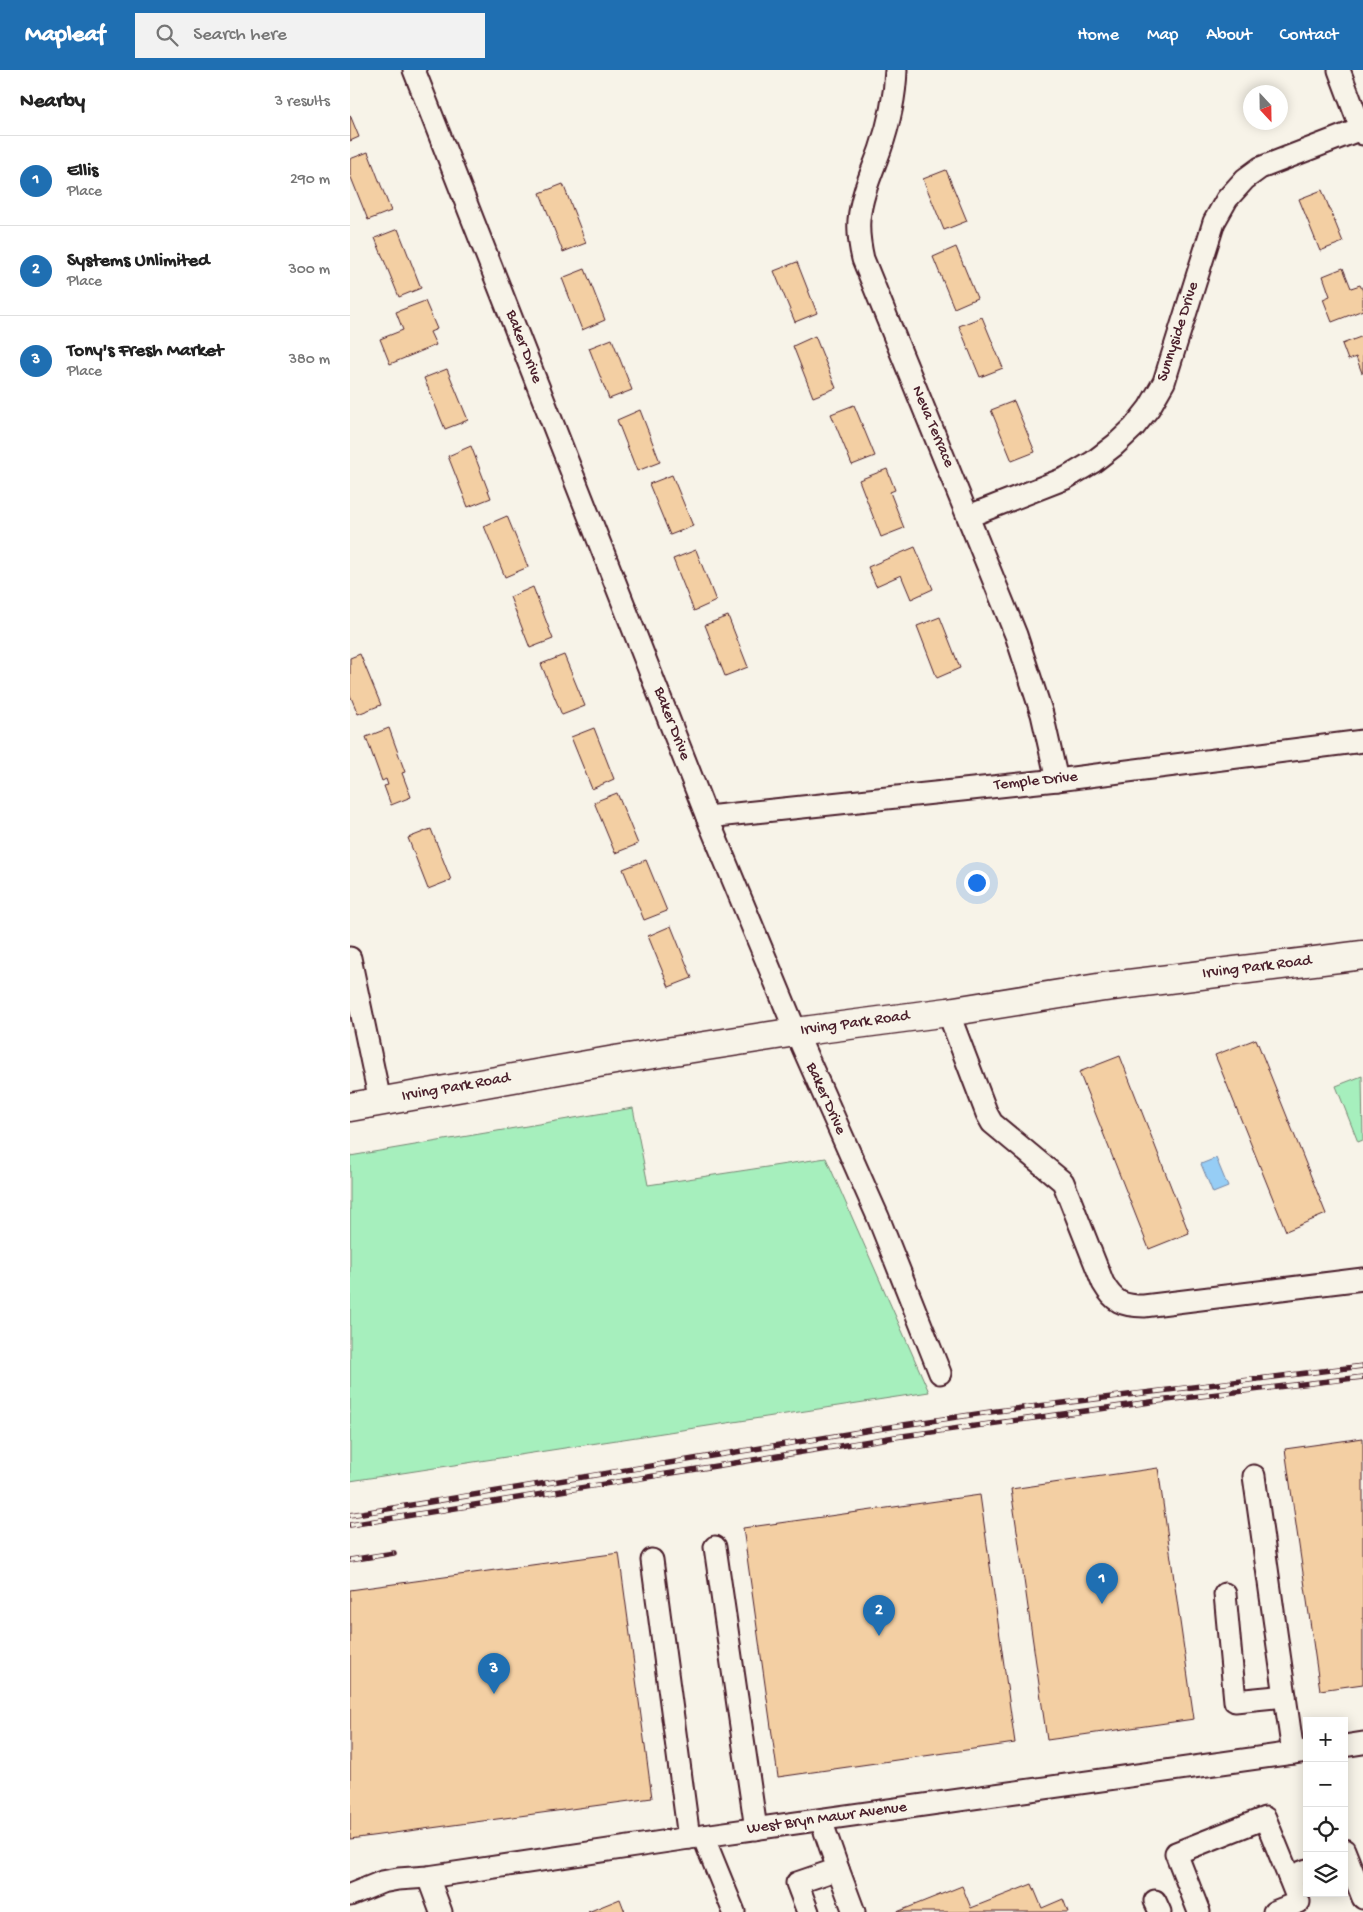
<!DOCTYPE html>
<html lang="en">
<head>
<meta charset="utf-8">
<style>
  :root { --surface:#fff; --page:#f2f2f2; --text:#222; --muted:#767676; --line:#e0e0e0; --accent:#1f6fb2 }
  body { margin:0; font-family:"Gochi Hand",sans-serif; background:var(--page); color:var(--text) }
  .controls { position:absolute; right:15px; bottom:15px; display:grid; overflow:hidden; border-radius:0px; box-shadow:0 2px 12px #0003 }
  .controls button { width:45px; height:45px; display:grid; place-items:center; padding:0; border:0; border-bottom:1px solid var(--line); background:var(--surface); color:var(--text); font:25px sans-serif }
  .compass { position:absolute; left:893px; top:15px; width:45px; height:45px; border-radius:50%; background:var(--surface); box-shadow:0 2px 12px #0003; rotate:158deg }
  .you { position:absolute; left:626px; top:812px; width:18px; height:18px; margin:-12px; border:4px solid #fff; border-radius:50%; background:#1a73e8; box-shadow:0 0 0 8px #1a73e833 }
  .badge { display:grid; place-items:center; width:32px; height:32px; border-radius:50%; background:var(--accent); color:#fff; font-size:16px; font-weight:700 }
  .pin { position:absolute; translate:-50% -41px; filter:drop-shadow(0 1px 2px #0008) }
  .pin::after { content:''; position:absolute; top:26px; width:18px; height:15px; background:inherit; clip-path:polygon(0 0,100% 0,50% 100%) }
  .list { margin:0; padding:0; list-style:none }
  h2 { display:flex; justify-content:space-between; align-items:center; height:65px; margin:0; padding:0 20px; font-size:21px }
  h2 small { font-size:16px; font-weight:400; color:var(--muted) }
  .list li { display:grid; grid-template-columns:32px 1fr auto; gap:15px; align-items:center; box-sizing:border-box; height:90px; padding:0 20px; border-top:1px solid var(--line) }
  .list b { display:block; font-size:19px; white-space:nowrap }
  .list p { margin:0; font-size:16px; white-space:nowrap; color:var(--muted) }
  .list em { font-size:16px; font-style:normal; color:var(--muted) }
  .icon { flex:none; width:28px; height:28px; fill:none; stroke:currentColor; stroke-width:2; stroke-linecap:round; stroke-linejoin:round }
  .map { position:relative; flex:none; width:1013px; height:1842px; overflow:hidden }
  header { display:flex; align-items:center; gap:30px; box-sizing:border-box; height:70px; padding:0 25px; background:var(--accent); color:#fff }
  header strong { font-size:24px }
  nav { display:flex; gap:28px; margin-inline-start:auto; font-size:18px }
  .search { width:350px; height:45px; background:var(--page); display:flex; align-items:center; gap:12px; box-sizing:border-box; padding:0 18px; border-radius:0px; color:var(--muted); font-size:19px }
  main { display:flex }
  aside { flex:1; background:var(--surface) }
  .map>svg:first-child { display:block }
  .green { fill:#a6efbd; stroke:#788774 }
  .water { fill:#96cdf5; stroke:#7887a4 }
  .building { fill:#f3cfa3; stroke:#4a1f2b }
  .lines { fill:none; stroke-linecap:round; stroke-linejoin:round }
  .minor-casing { stroke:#4a1f2b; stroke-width:25 }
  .major-casing { stroke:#4a1f2b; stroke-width:31 }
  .minor { stroke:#f7f3e8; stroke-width:21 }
  .major { stroke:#f7f3e8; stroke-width:28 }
  .rail-casing { stroke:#4a1f2b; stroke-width:5.5 }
  .rail { stroke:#f7f3e8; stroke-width:4; stroke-dasharray:11; stroke-linecap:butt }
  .labels { text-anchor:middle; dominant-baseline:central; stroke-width:5; stroke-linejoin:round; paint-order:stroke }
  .street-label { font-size:16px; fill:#4a1f2b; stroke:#f7f3e8 }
</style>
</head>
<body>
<header>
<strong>Mapleaf</strong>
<div class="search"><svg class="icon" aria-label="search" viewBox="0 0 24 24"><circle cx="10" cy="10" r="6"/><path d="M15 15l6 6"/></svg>Search here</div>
<nav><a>Home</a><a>Map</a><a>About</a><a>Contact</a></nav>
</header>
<main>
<aside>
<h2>Nearby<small>3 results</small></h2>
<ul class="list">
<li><span class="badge">1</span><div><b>Ellis</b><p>Place</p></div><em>290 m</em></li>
<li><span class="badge">2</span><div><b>Systems Unlimited</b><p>Place</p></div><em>300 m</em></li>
<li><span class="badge">3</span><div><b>Tony's Fresh Market</b><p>Place</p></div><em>380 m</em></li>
</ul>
</aside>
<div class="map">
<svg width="1013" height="1842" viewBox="0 0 1013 1842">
  <rect width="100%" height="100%" fill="#f7f3e8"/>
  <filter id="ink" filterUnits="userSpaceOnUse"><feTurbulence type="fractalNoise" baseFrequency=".02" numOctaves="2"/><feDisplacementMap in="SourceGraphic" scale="10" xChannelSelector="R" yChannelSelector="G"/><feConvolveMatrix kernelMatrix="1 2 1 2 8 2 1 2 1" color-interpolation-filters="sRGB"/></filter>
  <g filter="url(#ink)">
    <g class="green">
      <polygon points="1012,1006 1013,1070 1008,1072 986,1016"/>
      <polygon points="283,1038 298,1115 476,1088 579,1322 0,1411 0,1086"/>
    </g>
    <polygon class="water" points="866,1088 878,1117 863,1123 851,1094"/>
    <g class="building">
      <polygon points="0,45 9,67 0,71"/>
      <polygon points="18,82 41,141 18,150 0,105 0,89"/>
      <polygon points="596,100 617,151 594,160 573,109"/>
      <polygon points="213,114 236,173 213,182 190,123"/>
      <polygon points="972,120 993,172 970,181 949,129"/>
      <polygon points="48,159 71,218 49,227 25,168"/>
      <polygon points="606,177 627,228 604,238 583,187"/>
      <polygon points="447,192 467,243 445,252 424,201"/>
      <polygon points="993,198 1001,218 1010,215 1013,221 1013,240 982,252 973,229 980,226 973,206"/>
      <polygon points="235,199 255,250 232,260 212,208"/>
      <polygon points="75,231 87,259 80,262 86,275 40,294 30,269 53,260 46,242"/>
      <polygon points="632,247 653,298 630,307 609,256"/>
      <polygon points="465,266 486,318 463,327 443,276"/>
      <polygon points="1013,266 1013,303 1012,303 1006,287 998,290 992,274"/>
      <polygon points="262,269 282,320 259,329 239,278"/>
      <polygon points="97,299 118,350 95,359 74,308"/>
      <polygon points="664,331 685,382 662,391 641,340"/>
      <polygon points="504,335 525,386 502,395 481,344"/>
      <polygon points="290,340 310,392 287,401 267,350"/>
      <polygon points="121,376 141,428 118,437 98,386"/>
      <polygon points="537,399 545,420 540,422 554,458 531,467 509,410"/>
      <polygon points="322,405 343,456 320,465 299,414"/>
      <polygon points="157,446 178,497 155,507 134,456"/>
      <polygon points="565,477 583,519 561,529 551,505 526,516 518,497"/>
      <polygon points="346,480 366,531 344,541 323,489"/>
      <polygon points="183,517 203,569 180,578 160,527"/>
      <polygon points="378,546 398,597 375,606 355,555"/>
      <polygon points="590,547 610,598 587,608 567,556"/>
      <polygon points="10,584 31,635 8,644 0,625 0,588"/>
      <polygon points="214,585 235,636 212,645 191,594"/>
      <polygon points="39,658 55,702 52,703 61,727 41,735 34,716 38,715 36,709 32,711 16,667"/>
      <polygon points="244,658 264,709 242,719 221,667"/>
      <polygon points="267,723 288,774 265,783 244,732"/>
      <polygon points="81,759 101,810 78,819 58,768"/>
      <polygon points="296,790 317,841 294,850 273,799"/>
      <polygon points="321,856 342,908 319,917 298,866"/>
      <polygon points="906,969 976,1144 936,1161 865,985"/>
      <polygon points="770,986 839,1163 799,1179 729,1002"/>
      <polygon points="1013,1368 1013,1614 970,1620 935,1379"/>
      <polygon points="808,1398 844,1649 697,1670 661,1419"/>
      <polygon points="630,1425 665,1673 428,1707 393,1458"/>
      <polygon points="269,1483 302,1728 0,1769 0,1520"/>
      <polygon points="682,1814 692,1838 713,1829 718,1842 547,1842 612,1816 621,1838"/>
      <polygon points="270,1829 275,1842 238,1842"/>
    </g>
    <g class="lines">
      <defs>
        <g id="minor">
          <polyline points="64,0 357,747 446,962 528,1147 590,1303"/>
          <path d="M546,0c-1,27 -7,54 -16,80 -8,22 -19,46 -21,70 -1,13 1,26 4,39l153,376 26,79 15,66"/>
          <polyline points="989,0 1013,64"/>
          <polyline points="619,446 716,408 743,392 765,375 784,357 799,338 814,312 864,152 877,129 895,109 910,98 1011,59"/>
          <polyline points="357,747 707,710 1013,671"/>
          <polyline points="0,888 30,1031"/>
          <path d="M598,942l39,102 5,9 71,59 40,101c11,19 19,23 41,23l219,-27"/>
          <polyline points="904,1406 943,1683"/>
          <polyline points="365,1477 406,1759"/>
          <polyline points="302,1490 339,1768"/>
          <polyline points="875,1524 885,1631 935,1626"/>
          <polyline points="994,1676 1013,1673"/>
          <polyline points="353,1766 384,1842"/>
          <polyline points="994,1780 1013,1828"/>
          <polyline points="488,1799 504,1842"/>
          <polyline points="78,1807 91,1842"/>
          <polyline points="0,1825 32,1812 48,1809 78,1807 339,1768 957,1681"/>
          <polyline points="805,1831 810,1842"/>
          <polyline points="458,1842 447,1813 488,1799 471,1750"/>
          <polyline points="849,1842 826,1783 915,1748 939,1807"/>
          <polyline points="924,1842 949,1832 939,1807 957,1800"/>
        </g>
        <polyline id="major" points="0,1037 265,990 446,962 598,942 754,917 1013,885"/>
      </defs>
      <use href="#minor" class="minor-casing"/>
      <use href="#major" class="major-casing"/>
      <use href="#minor" class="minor"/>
      <use href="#major" class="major"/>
      <defs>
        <g id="rail">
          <polyline points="0,1445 540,1357 647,1341 1013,1296"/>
          <polyline points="0,1455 545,1367 808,1331 1013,1307"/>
          <polyline points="0,1490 44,1483"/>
        </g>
      </defs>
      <use href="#rail" class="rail-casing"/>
      <use href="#rail" class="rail"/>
    </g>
  </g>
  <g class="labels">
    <g class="street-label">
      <text transform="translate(829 262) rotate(-72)">Sunnyside Drive</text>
      <text transform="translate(173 277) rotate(69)">Baker Drive</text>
      <text transform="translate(582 357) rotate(67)">Neva Terrace</text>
      <text transform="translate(321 654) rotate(69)">Baker Drive</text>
      <text transform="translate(686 712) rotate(-6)">Temple Drive</text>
      <text transform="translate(907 898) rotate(-7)">Irving Park Road</text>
      <text transform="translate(505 954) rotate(-8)">Irving Park Road</text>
      <text transform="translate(106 1018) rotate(-10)">Irving Park Road</text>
      <text transform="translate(475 1029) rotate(66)">Baker Drive</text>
      <text transform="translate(477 1749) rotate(-8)">West Bryn Mawr Avenue</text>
    </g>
  </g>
</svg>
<div class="controls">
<button>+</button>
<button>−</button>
<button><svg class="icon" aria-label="locate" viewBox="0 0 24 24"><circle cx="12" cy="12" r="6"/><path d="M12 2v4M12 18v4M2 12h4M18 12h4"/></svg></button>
<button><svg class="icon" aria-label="layers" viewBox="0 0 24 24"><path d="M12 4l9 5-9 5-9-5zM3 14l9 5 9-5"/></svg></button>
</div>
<svg class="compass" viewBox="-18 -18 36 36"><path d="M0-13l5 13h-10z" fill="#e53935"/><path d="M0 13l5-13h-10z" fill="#767676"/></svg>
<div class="you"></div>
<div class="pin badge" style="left:752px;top:1534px">1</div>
<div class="pin badge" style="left:529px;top:1566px">2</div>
<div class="pin badge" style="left:144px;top:1624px">3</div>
</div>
</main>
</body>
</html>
